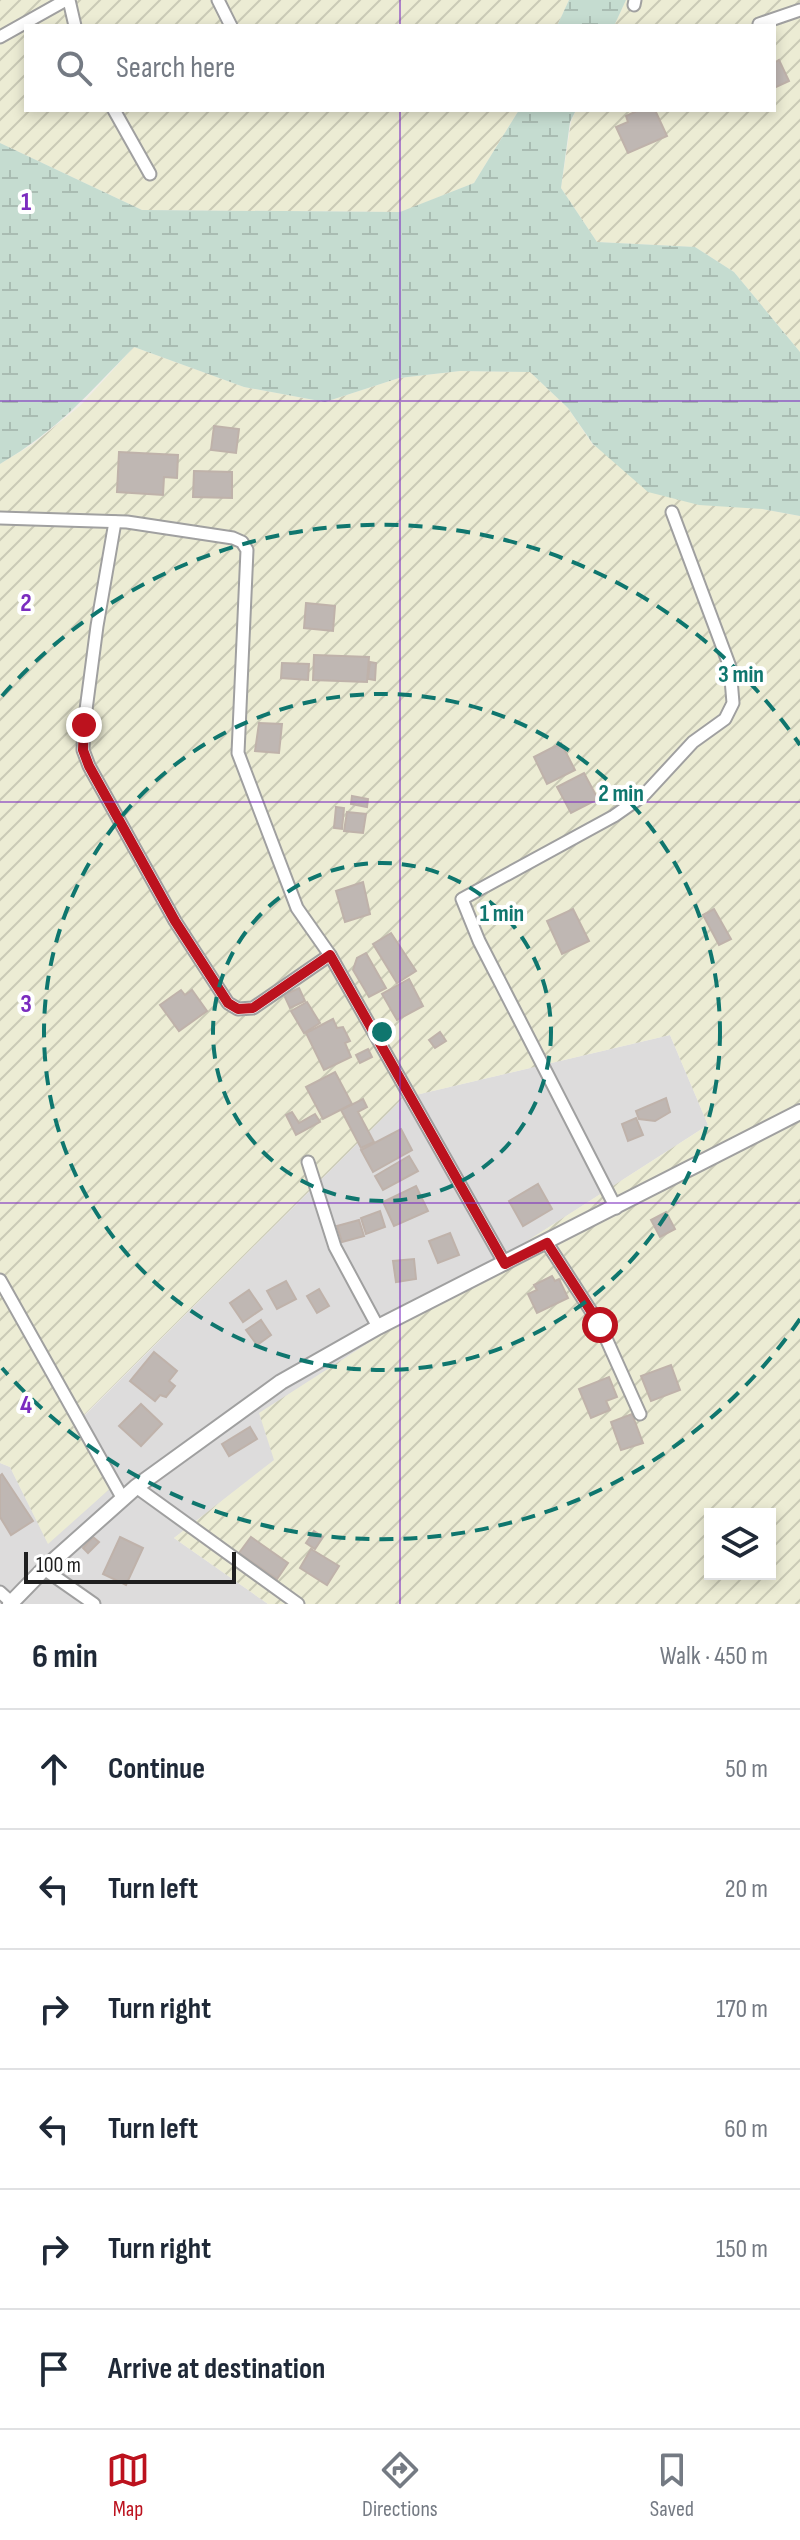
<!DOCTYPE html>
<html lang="en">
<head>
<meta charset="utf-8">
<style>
  :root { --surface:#fff; --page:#f2f2f3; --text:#1f2937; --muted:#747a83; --line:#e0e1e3; --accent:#bc121e }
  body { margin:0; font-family:"Sofia Sans Condensed",sans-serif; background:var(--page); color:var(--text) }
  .controls { position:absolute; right:24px; bottom:24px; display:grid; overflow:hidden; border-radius:0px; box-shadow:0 4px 12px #0003 }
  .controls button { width:72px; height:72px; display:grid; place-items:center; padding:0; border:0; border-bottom:2px solid var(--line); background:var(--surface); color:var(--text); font:40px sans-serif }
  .scale { position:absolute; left:24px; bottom:20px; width:212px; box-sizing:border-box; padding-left:8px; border:4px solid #1f1f1f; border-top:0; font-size:22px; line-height:28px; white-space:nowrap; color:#1f1f1f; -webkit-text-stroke:6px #fff; paint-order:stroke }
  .stop { position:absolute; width:24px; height:24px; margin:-18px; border:6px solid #bc121e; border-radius:50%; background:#fff }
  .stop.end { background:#bc121e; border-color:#fff; box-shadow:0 2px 8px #0008 }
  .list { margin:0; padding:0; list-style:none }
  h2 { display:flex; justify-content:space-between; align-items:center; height:104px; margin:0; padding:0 32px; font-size:34px }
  h2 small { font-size:26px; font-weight:400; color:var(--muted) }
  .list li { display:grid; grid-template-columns:52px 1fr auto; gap:24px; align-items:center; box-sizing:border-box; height:120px; padding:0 32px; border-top:2px solid var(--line) }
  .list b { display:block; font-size:30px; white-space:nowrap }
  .list em { font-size:26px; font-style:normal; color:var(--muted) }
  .icon { flex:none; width:44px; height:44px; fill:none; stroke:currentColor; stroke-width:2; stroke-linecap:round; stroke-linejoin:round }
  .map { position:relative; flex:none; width:800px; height:1604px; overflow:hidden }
  .search { position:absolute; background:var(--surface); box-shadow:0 4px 12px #0003; left:24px; right:24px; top:24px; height:88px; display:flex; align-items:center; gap:20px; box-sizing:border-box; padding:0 28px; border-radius:0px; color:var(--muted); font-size:30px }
  .sheet { height:824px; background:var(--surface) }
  nav { display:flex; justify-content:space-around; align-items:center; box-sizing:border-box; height:112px; border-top:2px solid var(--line); background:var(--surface); font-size:22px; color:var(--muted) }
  nav a { display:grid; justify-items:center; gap:4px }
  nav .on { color:var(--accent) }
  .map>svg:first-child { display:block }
  .residential { fill:#dddcdc }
  .farmland { fill:url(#farmland-furrows); fill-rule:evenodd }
  .wetland { fill:url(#wetland-marsh) }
  .building { fill:#bfb7b3; stroke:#bfb2aa; stroke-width:2 }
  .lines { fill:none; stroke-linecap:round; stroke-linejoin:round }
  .minor-casing { stroke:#a0a0a0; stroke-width:15 }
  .tertiary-casing { stroke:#a0a0a0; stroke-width:18 }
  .minor { stroke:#fff; stroke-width:11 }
  .tertiary { stroke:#fff; stroke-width:14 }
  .route { stroke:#bc121e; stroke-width:10 }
  .grid { fill:none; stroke:#7b2cbf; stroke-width:2; stroke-opacity:0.55 }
  .ring { fill:none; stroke:#0f766e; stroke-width:4; stroke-dasharray:14 10 }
  .grid-label { font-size:26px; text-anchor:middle; font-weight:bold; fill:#7b2cbf; stroke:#fff; stroke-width:8; stroke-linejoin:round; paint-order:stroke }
  .centre { fill:#0f766e; stroke:#fff; stroke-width:4 }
  .ring-label { font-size:24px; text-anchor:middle; font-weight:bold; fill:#0f766e; stroke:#fff; stroke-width:8; stroke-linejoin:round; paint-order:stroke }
</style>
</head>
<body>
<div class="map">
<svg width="800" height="1604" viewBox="0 0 800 1604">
  <defs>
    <pattern id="farmland-furrows" width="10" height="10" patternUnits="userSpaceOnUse" patternTransform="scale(2)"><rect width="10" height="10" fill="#ececd4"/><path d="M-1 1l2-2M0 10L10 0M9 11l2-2" fill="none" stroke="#cacab6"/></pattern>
    <pattern id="wetland-marsh" width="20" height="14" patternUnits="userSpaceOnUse" patternTransform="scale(2)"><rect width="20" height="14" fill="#c5dcd0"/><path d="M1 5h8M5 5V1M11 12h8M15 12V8" fill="none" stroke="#a9bcb2"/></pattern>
  </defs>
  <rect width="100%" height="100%" fill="#efece6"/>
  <polygon class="residential" points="670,1035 708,1125 260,1413 275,1460 174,1538 268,1604 0,1604 0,1463 10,1467 48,1543 73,1427 403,1098"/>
  <g class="farmland">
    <polygon points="0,0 569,0 557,26 26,26 26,110 519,110 474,183 401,212 142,210 0,143"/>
    <polygon points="626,0 800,0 800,352 734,272 695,247 597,242 561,188 571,122 576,110 774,110 774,26 614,26"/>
    <path d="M134,347l110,40 81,15 74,-24 61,-7 70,1 38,36 25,37 169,64 38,7v1088h-532l-94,-66 100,-78 -15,-47 449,-288 -38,-90 -267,63 -330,328 40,60 -65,58 -38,-77 -10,-4v-999l33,-20 48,-39zM710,1514h60v60h-60z"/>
  </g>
  <g class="wetland">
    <polygon points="569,0 626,0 614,26 557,26"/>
    <path d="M519,110h57l-6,12 -9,66 36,54 98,5 39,25 66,80v164l-38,-7 -63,-4 -51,-13 -55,-48 -25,-36 -38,-36 -70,-1 -61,7 -74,24 -81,-15 -110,-40c-46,47 -76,83 -134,117v-321l142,67 258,2 74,-29z"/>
  </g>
  <g class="building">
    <polygon points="779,60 789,81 774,88 774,63"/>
    <polygon points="639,110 655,110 667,136 628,153 616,127 628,122 626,116"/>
    <polygon points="214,426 239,429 236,453 211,450"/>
    <polygon points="119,452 178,455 177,478 164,477 163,495 117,492"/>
    <polygon points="194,471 232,472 232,498 193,497"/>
    <polygon points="306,603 335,606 333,631 304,628"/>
    <polygon points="314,655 369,657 367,682 313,680"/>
    <polygon points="370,662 376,663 375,680 368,679"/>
    <polygon points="282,663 309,664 308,680 281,678"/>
    <polygon points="259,723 282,724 279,753 255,751"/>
    <polygon points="561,743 575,770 547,784 534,757"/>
    <polygon points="584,773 598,799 571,813 557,787"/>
    <polygon points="352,796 368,799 367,807 351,804"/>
    <polygon points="336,807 344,808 342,829 334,828"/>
    <polygon points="347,812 366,814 363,833 344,831"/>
    <polygon points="363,882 370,914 345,922 336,891"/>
    <polygon points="573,909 589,941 562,954 547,921"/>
    <polygon points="714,909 731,939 719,945 703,915"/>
    <polygon points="391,933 416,971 397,983 373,944"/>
    <polygon points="366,953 386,988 369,997 353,970 357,958"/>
    <polygon points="409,979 423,1006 397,1020 382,994"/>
    <polygon points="299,988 305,1001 290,1008 284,995"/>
    <polygon points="181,990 185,995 192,990 207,1011 179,1031 160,1005"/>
    <polygon points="307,1002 320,1023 304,1033 291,1011"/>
    <polygon points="333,1019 337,1028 343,1027 350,1041 345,1043 351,1057 324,1070 306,1033"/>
    <polygon points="440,1032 446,1041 435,1048 429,1040"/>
    <polygon points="368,1049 372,1057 360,1063 356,1055"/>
    <polygon points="335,1072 352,1104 323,1119 306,1087"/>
    <polygon points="666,1098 670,1112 655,1121 639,1119 636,1111"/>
    <polygon points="363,1099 367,1107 358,1112 374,1142 361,1148 341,1110"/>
    <polygon points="292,1112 299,1123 315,1114 320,1122 296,1135 286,1115"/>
    <polygon points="636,1118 643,1135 628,1141 622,1124"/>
    <polygon points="401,1129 412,1150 373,1172 361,1150"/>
    <polygon points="409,1156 418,1171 383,1190 375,1176"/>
    <polygon points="538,1184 552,1209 523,1226 509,1201"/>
    <polygon points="416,1186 428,1211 394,1226 383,1202"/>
    <polygon points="380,1211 385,1227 366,1234 361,1218"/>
    <polygon points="666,1212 675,1229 660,1237 651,1220"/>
    <polygon points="359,1220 364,1236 342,1242 337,1226"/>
    <polygon points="450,1233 459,1255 438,1263 429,1241"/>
    <polygon points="414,1259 416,1279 396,1282 393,1261"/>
    <polygon points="552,1276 555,1281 559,1279 568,1298 537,1313 528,1294 537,1290 534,1285"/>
    <polygon points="286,1281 296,1299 277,1309 267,1291"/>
    <polygon points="319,1289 329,1306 317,1313 307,1296"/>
    <polygon points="249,1290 262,1309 243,1322 230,1303"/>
    <polygon points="261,1320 271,1335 257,1345 246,1330"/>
    <polygon points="154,1352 177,1371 169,1381 175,1386 166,1397 160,1395 155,1401 130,1381"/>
    <polygon points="671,1365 680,1390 651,1401 641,1376"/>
    <polygon points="609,1377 617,1397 606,1401 610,1410 591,1418 579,1389"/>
    <polygon points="141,1404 162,1424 141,1446 119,1426"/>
    <polygon points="632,1414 643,1443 621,1450 611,1422"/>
    <polygon points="250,1427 257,1439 229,1456 222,1444"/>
    <polygon points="2,1474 33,1521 11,1535 0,1517 0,1476"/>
    <polygon points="314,1531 323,1537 315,1549 306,1543"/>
    <polygon points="93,1537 99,1542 88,1553 83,1548"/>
    <polygon points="120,1537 143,1548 126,1585 103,1574"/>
    <polygon points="251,1537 288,1563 277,1579 239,1553"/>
    <polygon points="311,1549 339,1566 327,1585 300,1568"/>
  </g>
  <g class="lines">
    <defs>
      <g id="minor">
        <polyline points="69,0 75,26"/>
        <polyline points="218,0 231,26"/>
        <polyline points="634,5 635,0"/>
        <polyline points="760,26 759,24 800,10"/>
        <polyline points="0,37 66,0"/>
        <polyline points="114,110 150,174"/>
        <polyline points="0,518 127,522 233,538 242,542 247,550 238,753 297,908 330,955 505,1264"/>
        <polyline points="115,522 97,626 84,725 83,750 89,766 175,921 228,1003 238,1009 253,1008 330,955"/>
        <polyline points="308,1162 335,1247 378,1327"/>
        <polyline points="616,1208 479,941 462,899 614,816 644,795 693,742 725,719 733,703 730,667 672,512"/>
        <polyline points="547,1243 600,1325 640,1414"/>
        <polyline points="0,1280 123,1499"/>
        <polyline points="136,1487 298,1604"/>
        <polyline points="44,1569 94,1604"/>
        <polyline points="0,1592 11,1602"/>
      </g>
      <polyline id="tertiary" points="10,1604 44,1569 136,1487 281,1382 378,1327 800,1112"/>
    </defs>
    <use href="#minor" class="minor-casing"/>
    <use href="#tertiary" class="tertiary-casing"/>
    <use href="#minor" class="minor"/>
    <use href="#tertiary" class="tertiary"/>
  </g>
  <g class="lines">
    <polyline class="route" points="84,725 83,750 89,766 175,921 228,1003 238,1009 253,1008 330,955 505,1264 547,1243 600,1325"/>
  </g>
  <path class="grid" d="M400,0v26M400,110v1494M0,401h800M0,802h800M0,1203h800"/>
  <g class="ring">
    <circle cx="382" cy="1032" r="169"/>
    <circle cx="382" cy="1032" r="338"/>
    <path d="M800 1319A507 507 0 0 1 2 1368M2 696A507 507 0 0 1 800 745"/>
  </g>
  <g class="grid-label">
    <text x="26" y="210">1</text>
    <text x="26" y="611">2</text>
    <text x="26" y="1012">3</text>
    <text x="26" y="1413">4</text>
  </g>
  <circle cx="382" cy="1032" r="12" class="centre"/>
  <g class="ring-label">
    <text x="741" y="682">3 min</text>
    <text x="621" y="801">2 min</text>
    <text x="502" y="921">1 min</text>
  </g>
</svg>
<div class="controls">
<button><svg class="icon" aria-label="layers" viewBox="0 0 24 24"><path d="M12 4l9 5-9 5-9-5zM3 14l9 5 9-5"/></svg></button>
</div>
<div class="scale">100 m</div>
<div class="stop" style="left:600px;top:1325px"></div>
<div class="stop end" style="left:84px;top:725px"></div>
<div class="search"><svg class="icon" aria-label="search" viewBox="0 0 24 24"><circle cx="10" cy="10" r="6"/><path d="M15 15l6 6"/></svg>Search here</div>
</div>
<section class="sheet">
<h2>6 min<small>Walk · 450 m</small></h2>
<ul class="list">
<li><svg class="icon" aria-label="ahead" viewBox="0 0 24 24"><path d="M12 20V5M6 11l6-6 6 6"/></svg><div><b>Continue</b></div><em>50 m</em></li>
<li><svg class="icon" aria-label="left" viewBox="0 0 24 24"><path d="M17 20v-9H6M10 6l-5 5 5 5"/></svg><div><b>Turn left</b></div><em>20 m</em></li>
<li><svg class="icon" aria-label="right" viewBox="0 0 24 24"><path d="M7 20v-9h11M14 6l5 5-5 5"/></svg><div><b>Turn right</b></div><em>170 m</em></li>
<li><svg class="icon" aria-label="left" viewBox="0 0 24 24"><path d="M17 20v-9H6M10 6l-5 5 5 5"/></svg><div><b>Turn left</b></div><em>60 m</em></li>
<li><svg class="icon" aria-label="right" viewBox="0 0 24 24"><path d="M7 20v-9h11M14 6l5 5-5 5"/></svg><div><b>Turn right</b></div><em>150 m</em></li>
<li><svg class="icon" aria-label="arrive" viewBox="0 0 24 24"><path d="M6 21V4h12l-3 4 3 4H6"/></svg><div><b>Arrive at destination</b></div></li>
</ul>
</section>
<nav>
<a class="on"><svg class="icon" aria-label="map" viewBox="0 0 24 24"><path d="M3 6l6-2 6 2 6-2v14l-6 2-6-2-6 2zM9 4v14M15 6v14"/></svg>Map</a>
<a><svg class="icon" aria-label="directions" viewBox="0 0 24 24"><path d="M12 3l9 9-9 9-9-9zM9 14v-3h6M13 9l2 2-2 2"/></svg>Directions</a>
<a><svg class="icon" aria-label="saved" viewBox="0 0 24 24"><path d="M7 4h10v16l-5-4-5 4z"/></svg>Saved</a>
</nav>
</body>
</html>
